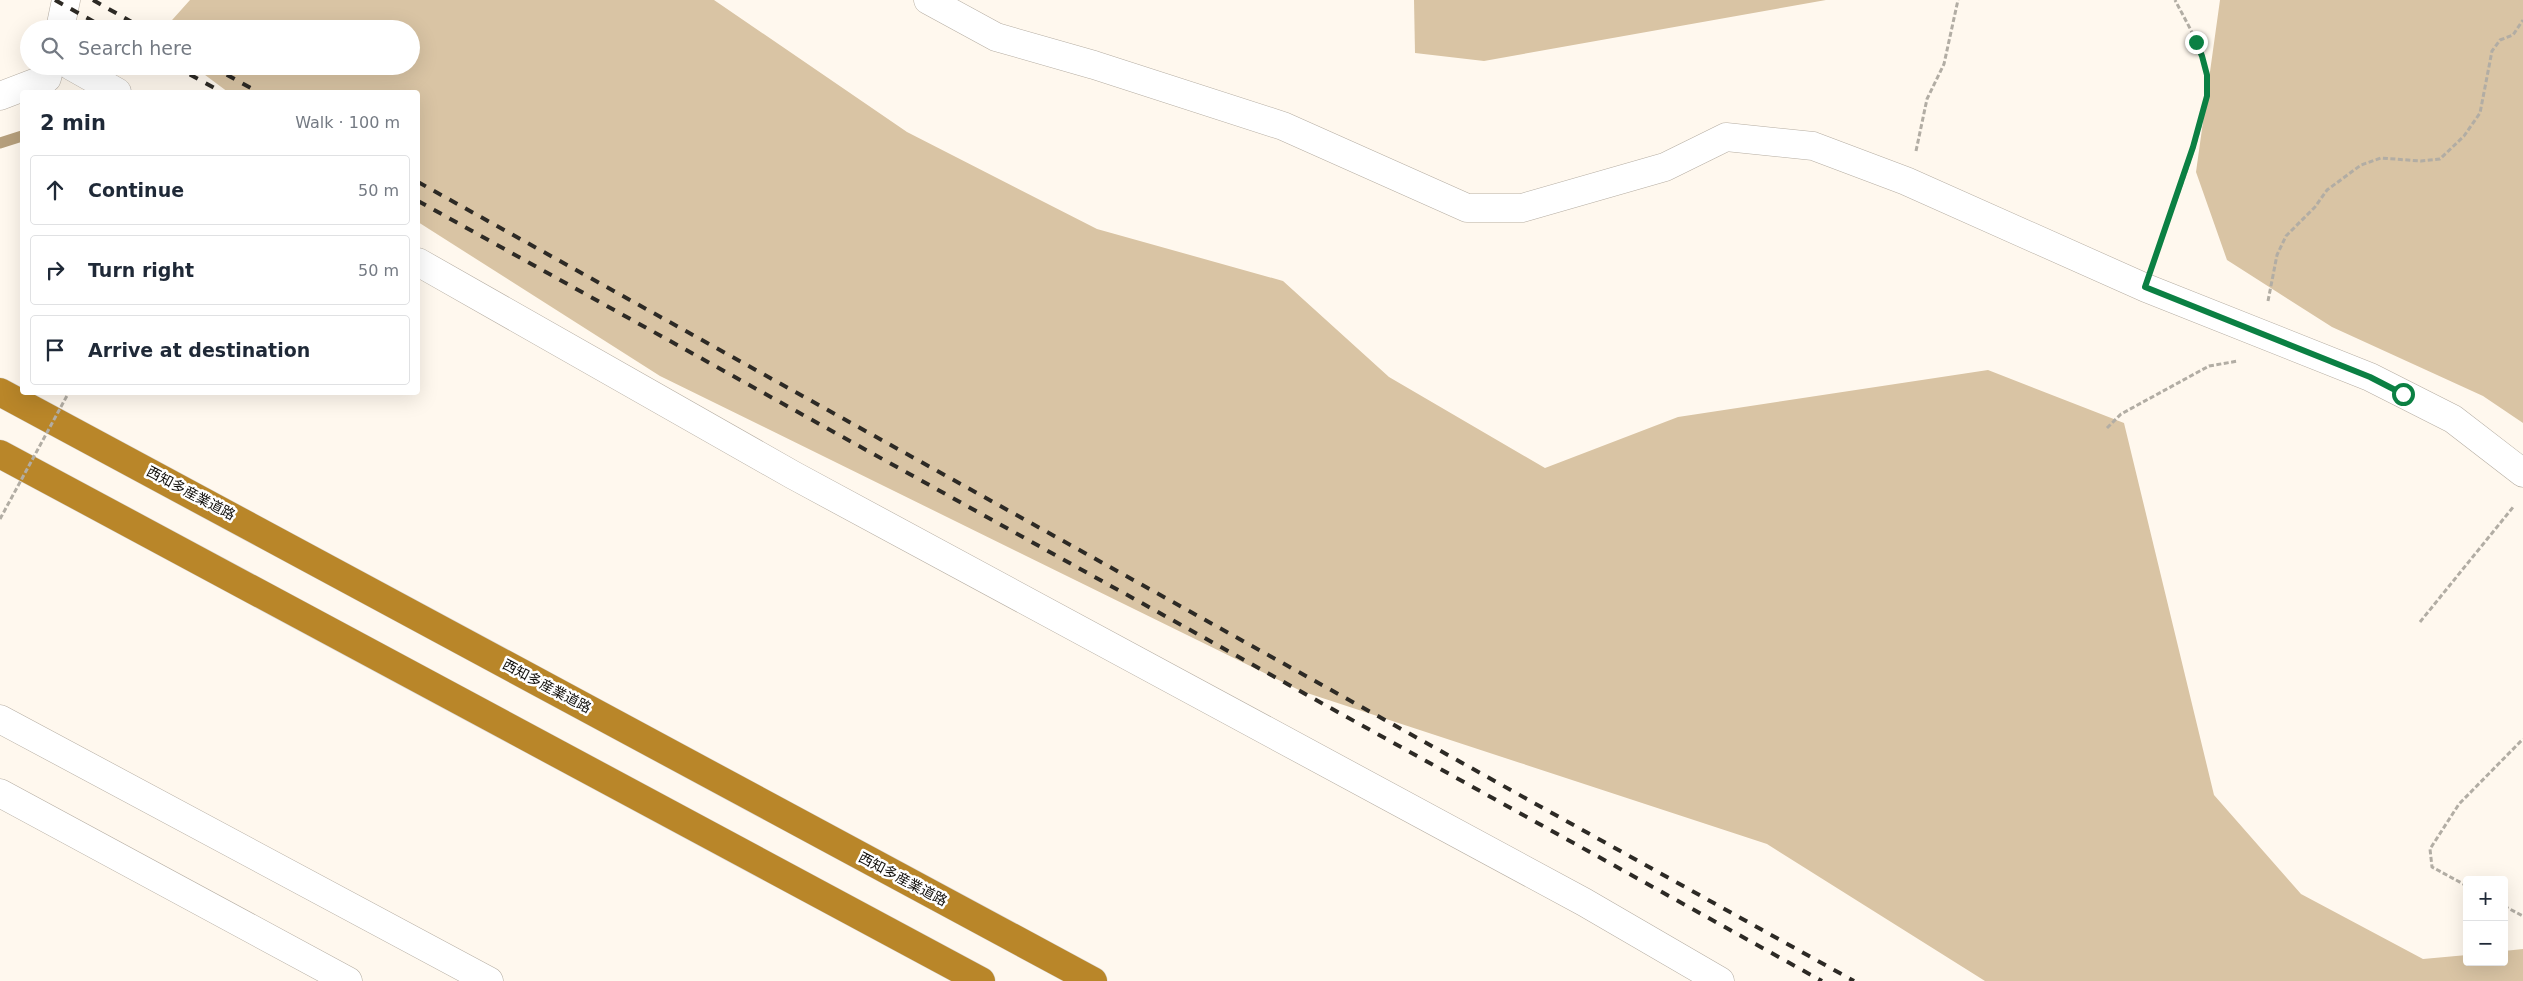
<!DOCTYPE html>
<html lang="en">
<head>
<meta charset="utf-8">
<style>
  :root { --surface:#fff; --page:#f6f6f7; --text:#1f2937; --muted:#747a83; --line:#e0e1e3 }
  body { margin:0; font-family:"DejaVu Sans","Noto Sans JP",sans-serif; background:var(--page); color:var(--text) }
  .controls { position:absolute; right:15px; bottom:15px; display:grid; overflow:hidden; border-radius:5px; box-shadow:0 5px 20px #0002 }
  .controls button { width:45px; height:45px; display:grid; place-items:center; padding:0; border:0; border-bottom:1px solid var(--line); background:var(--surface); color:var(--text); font:25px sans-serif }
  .stop { position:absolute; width:15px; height:15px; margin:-11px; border:4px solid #0b8043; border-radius:50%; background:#fff }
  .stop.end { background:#0b8043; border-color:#fff; box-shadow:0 1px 5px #0008 }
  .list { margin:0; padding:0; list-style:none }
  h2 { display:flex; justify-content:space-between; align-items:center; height:65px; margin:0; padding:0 20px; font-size:21px }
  h2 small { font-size:16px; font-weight:400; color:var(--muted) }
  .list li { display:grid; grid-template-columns:32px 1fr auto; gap:15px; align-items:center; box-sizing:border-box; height:70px; margin:0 10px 10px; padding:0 10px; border:1px solid var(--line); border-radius:5px }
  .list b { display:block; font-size:19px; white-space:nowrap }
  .list em { font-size:16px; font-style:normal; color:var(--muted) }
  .icon { flex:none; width:28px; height:28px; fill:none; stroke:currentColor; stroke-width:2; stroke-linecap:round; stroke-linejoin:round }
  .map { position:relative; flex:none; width:2523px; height:981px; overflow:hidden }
  .search { position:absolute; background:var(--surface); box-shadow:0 5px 20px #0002; left:20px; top:20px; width:400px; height:55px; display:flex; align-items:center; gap:12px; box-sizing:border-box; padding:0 18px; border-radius:28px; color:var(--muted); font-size:19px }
  .panel { position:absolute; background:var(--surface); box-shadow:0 5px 20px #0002; left:20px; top:90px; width:400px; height:305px; border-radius:5px }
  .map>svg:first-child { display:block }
  .green { fill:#d9c4a4 }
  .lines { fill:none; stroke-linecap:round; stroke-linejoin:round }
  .stream { stroke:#b69f7c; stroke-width:11 }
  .minor-casing { stroke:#b5ada2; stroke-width:29 }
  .highway-casing { stroke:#d9d8d8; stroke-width:29 }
  .path { stroke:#b2ada4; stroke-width:3; stroke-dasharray:5 2.5; stroke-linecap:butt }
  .minor { stroke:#fff; stroke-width:28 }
  .highway { stroke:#b98629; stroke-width:28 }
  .rail { stroke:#2d2a25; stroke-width:4; stroke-dasharray:9 9; stroke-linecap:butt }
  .path-bridge { stroke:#b2ada4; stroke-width:3; stroke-dasharray:5 2.5; stroke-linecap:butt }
  .route { stroke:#0b8043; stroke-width:6 }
  .labels { text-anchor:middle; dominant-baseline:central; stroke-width:5; stroke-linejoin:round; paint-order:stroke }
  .street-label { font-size:14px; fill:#100e0a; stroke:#fff }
</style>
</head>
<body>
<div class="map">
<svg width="2523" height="981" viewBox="0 0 2523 981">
  <rect width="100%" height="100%" fill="#fff8ee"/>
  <g class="green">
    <polygon points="190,0 714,0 907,132 1097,229 1283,281 1389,377 1545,468 1678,417 1988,370 2124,423 2214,795 2301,894 2423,959 2467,955 2467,962 2504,962 2504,951 2523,949 2523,981 1985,981 1767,844 1301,691 660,376 418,222 418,92 228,92 193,66 411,66 411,29 164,29"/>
    <polygon points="1414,0 1826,0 1484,61 1415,53"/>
    <polygon points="2220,0 2523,0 2523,423 2483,396 2332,327 2227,260 2196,172"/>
  </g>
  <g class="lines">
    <polyline class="stream" points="0,143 22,136"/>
    <defs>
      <g id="minor">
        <polyline points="928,0 996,37 1094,65 1283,126 1467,208 1522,208 1665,167 1726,137 1813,146 1906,181 2146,288 2370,377 2453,419 2523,473"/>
        <polyline points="60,29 66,0"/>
        <polyline points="71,66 117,92"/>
        <polyline points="0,96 47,78 50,66"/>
        <polyline points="418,262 793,475 1584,902 1720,981"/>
        <polyline points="0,719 489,981"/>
        <polyline points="0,793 348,981"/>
      </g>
      <g id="highway">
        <polyline points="0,392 1093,981"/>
        <polyline points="0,454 981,981"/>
      </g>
    </defs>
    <use href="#minor" class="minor-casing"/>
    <use href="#highway" class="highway-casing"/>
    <g class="path">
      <polyline points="1916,151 1927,99 1944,64 1958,0"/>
      <path d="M2155,257c14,-41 58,-145 52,-183 -5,-26 -20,-51 -32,-74"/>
      <polyline points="2268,301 2277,255 2286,236 2315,207 2327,190 2361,165 2381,158 2421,161 2440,159 2464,136 2480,113 2492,51 2500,40 2513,35 2523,20"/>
      <polyline points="2107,428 2121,414 2209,366 2238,361"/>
      <polyline points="2420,622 2514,506"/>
      <polyline points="2467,886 2432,867 2430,849 2459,804 2523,739"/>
      <polyline points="2504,906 2523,916"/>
    </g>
    <use href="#minor" class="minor"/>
    <use href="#highway" class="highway"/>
    <g class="rail">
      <polyline points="55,0 107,29"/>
      <polyline points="93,0 144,29"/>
      <polyline points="174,66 222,92"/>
      <polyline points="211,66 258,92"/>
      <polyline points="418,182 1854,981"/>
      <polyline points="418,201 1822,981"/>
    </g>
    <polyline class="path-bridge" points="0,519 69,392"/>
  </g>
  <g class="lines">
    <polyline class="route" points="2196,42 2202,56 2207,75 2207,96 2193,147 2145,287 2370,377 2403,394"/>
  </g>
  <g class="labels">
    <g class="street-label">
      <text transform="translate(191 493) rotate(28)">西知多産業道路</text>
      <text transform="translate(547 686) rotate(28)">西知多産業道路</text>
      <text transform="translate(903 879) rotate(28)">西知多産業道路</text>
    </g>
  </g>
</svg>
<div class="controls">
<button>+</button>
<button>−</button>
</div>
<div class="stop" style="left:2403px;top:394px"></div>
<div class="stop end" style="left:2196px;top:42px"></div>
<div class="search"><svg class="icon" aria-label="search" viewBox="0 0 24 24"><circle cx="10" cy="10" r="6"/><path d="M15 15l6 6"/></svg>Search here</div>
<section class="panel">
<h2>2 min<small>Walk · 100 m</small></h2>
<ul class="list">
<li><svg class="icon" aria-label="ahead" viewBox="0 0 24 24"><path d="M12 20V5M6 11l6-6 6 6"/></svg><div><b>Continue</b></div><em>50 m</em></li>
<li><svg class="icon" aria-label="right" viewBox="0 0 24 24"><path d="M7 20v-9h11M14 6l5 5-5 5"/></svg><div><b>Turn right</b></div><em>50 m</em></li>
<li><svg class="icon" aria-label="arrive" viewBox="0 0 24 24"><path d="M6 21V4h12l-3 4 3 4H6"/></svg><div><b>Arrive at destination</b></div></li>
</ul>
</section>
</div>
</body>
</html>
